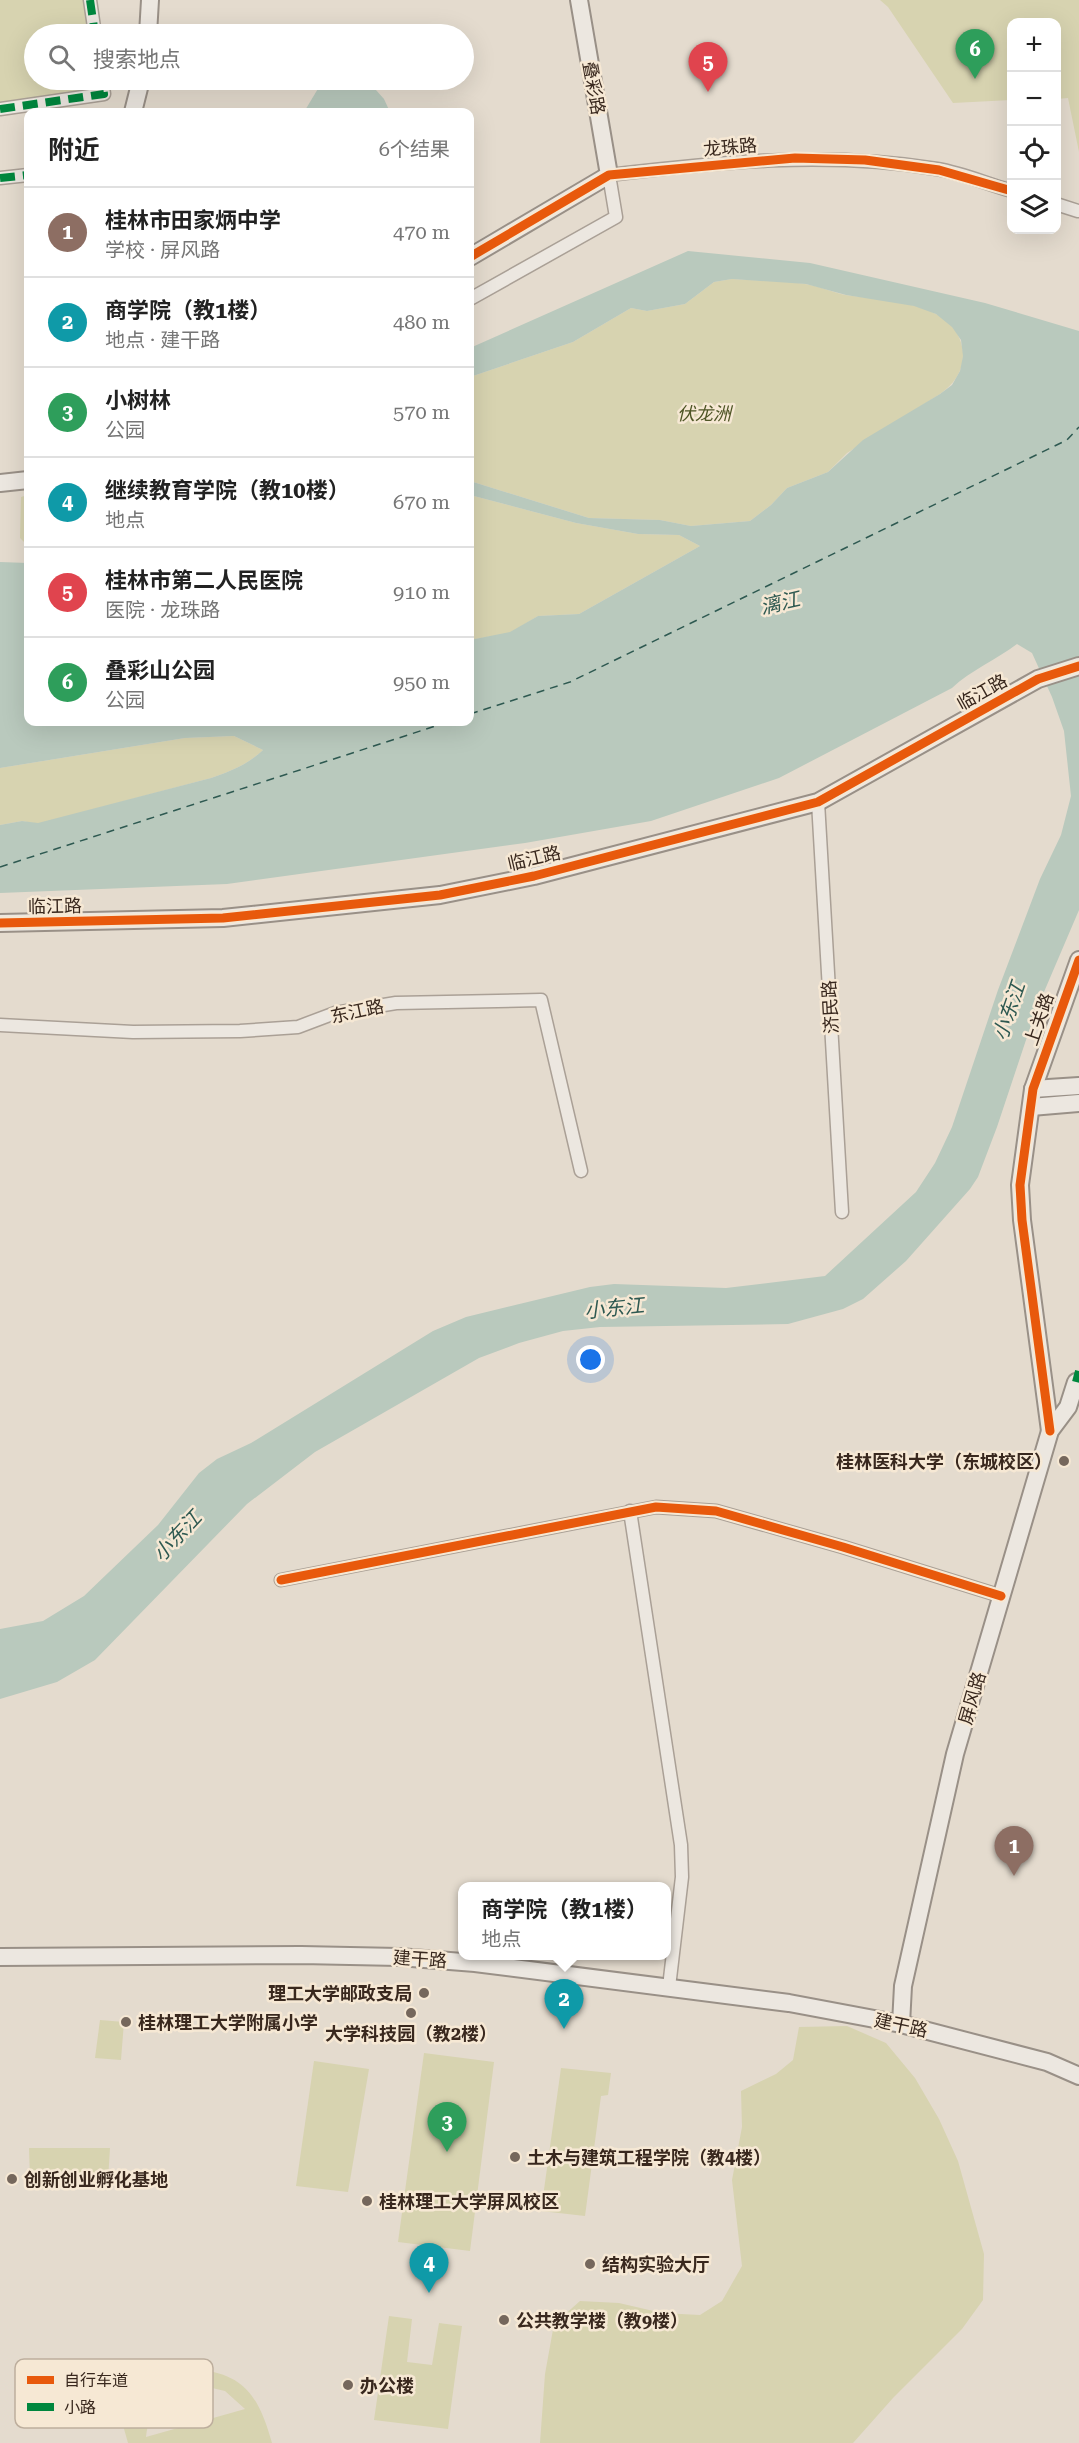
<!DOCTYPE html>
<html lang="zh">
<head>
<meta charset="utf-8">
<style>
  :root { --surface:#fff; --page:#f2f2f2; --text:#222; --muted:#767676; --line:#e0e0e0; --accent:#0f766e }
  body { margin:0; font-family:"Roboto Serif","Noto Sans SC",serif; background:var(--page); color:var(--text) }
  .controls { position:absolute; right:18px; top:18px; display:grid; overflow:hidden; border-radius:12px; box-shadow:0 6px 24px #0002 }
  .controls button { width:54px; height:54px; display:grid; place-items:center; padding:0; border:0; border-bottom:2px solid var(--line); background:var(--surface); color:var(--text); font:30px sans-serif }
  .you { position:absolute; left:591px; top:1360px; width:21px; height:21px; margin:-15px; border:4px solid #fff; border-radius:50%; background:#1a73e8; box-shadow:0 0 0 9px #1a73e833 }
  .badge { display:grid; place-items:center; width:39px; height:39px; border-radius:50%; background:var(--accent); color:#fff; font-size:20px; font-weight:700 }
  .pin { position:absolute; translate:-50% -50px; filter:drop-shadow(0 2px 3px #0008) }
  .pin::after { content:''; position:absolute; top:32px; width:21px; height:18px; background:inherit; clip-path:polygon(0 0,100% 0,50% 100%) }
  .popup { position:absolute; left:458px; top:1882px; width:213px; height:78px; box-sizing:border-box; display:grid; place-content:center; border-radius:12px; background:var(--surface); filter:drop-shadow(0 2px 4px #0005); font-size:20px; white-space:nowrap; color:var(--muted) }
  .popup b { font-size:22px; color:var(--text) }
  .popup::after { content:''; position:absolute; left:50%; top:100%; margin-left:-12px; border:12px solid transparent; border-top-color:var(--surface) }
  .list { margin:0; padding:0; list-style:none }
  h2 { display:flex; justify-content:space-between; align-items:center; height:78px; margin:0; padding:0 24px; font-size:26px }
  h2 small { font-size:20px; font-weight:400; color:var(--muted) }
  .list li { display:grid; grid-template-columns:39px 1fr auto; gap:18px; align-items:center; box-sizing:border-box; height:90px; padding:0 24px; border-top:2px solid var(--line) }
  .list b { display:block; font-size:22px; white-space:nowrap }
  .list p { margin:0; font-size:20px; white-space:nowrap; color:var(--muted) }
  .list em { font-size:20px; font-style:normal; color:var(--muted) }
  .icon { flex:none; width:33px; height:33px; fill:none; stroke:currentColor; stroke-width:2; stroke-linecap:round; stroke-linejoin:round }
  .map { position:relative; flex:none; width:1079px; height:2443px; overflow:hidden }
  .search { position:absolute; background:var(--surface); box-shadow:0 6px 24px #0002; left:24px; top:24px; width:450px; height:66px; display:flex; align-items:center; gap:15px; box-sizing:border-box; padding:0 21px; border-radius:33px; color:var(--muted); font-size:22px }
  .panel { position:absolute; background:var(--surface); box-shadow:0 6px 24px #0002; left:24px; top:108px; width:450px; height:618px; border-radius:12px }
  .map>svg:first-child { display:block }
  .green { fill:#d7d3b0; fill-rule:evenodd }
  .water { fill:#b9c9bd }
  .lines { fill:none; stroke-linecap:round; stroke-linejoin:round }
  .ferry { stroke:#2e5951; stroke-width:1.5; stroke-dasharray:8 6; stroke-linecap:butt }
  .street-casing { stroke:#aaa096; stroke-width:15 }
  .secondary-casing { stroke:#999087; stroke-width:20 }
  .street { stroke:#ece7e0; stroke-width:12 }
  .secondary { stroke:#ece7e0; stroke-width:16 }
  .quiet { stroke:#00873e; stroke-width:8; stroke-dasharray:15 8; stroke-linecap:butt }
  .cycleway-casing { stroke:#f6e8d4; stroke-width:13 }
  .cycleway { stroke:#e8590c; stroke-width:9 }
  .poi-dot { fill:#75675c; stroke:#f6e8d4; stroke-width:2 }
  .labels { text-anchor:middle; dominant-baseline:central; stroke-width:5; stroke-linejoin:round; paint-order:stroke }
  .street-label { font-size:18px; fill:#39281e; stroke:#f6e8d4 }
  .park-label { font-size:18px; font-style:italic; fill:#4e5525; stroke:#f6e8d4 }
  .poi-label { font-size:18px; font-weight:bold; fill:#39281e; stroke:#f6e8d4; text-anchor:start }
  .water-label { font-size:20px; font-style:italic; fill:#2e5951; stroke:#f6e8d4 }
  .key { fill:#f6e8d4; stroke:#bdae9d; stroke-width:1.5 }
  .key-label { font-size:16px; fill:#39281e }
</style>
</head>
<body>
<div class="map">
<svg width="1079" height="2443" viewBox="0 0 1079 2443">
  <rect width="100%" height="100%" fill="#e4dbce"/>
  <g class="green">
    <polygon points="0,0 87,0 91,34 34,34 34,80 97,80 99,89 0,102"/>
    <polygon points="880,0 1079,0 1079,152 1068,98 1057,99 1056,22 1012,22 1011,100 953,103 888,7"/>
    <path d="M732,279c24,2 50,1 73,5 14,2 27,8 40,11 38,6 113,5 118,57 1,19 -9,32 -23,42l-93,59 -19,19 -41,16 -16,17 -21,16 -59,5 -31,-6 -71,-2 -119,-37v-104l103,-35 58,-34 16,3 38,-7 29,-22z"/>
    <polygon points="28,495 28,546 20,538 21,497"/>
    <polygon points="470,495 576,523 638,534 679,535 700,546 579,614 538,616 510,633 470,640"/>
    <path d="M234,736l29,14c-16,15 -32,21 -52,28l-173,46 -16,-3 -22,4v-57l185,-30z"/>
    <polygon points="100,2020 124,2022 121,2060 95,2058"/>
    <polygon points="847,2026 886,2043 915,2078 939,2119 958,2161 984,2254 983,2300 962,2329 893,2398 853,2443 540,2443 545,2374 554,2324 580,2301 619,2303 662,2313 700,2315 722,2301 742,2266 732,2180 742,2127 741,2091 776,2074 793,2060 799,2027"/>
    <polygon points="424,2053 494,2062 470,2251 398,2242"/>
    <polygon points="314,2061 369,2069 348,2192 296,2186"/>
    <polygon points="561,2068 611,2073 608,2095 601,2096 585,2216 541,2211"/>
    <polygon points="29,2148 110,2148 108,2180 30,2179"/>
    <polygon points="389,2316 412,2319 407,2362 432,2365 439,2323 462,2326 448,2429 374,2420"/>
    <path d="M199,2370c48,4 61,31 73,73h-144l-11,-39 14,-4 5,14c13,-27 34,-41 63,-44zM199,2385l26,6 20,18 -99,28c3,-30 24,-49 53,-52z"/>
  </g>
  <g class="water">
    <polygon points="336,80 367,80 384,99 390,112 304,112 322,82"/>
    <path d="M688,251l122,12 175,40 94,28v579l-44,103 -38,114 -19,50 -8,12 -64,72 -43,38 -20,10 -55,15 -188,3 -37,4 -44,12 -40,15 -164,94 -68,52 -152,156 -38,22 -57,17v-70l43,-8 41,-25 74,-71 41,-52 18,-14 34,-16 182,-112 33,-14 124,-30 24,-3 112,4 99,-12 91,-84 19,-29 17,-36 46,-137 42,-111 21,-44 10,-39 -7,-65 -12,-34 -20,-44 -15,-9c-21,16 -46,26 -65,44l-173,90 -128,43 -126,22 -298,41 -227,9v-68l22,-4 16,2 173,-45c20,-7 36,-13 52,-28l-29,-14 -49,2 -185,30v-206l28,1v159h442v-82l40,-8 28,-16 41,-2 121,-68 -21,-11 -41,-1 -62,-11 -106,-28v-14l119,37 71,2 31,6 59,-5 21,-16 16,-17 41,-16 35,-32 77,-46 12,-9 8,-14 3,-15 -2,-16 -9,-13 -16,-13 -22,-8 -68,-11 -40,-11 -74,-5 -18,3 -29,22 -38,7 -16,-3 -58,34 -103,35v-29z"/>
  </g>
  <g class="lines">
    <g class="ferry">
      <polyline points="470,714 570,682 1067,440 1079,427"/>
      <polyline points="0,867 448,722"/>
    </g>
    <defs>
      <g id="street">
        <polyline points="90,0 95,34"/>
        <polyline points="0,109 104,94 102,80"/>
        <polyline points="0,178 28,175"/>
        <polyline points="1056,204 1078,211"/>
        <path d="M470,299l146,-82 -7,-42c110,-13 218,-24 328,-6 25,4 50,15 75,22"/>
        <polyline points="818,802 842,1212"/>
        <polyline points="0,1025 133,1032 240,1031 298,1027 335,1013 396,1003 541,1000 581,1171"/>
        <polyline points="630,1511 681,1845 682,1877 669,1987"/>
        <polyline points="281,1580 656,1507 716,1511 843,1547 1001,1596"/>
      </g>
      <g id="secondary">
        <polyline points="148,34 150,0"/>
        <polyline points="133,112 141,80"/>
        <polyline points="470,257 609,175 579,0"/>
        <polyline points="0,483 28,480"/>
        <polyline points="0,923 223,918 440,895 534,876 818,802 1038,679 1079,666"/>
        <polyline points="1033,1089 1079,1086"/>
        <polyline points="1031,1107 1079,1103"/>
        <polyline points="1050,1431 1022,1220 1020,1185 1033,1089 1079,960"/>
        <polyline points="0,1957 301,1955 399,1957 475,1963 789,2003 901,2024 1047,2062 1079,2076"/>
        <polyline points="901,2024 903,1986 955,1754 1050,1431 1068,1407 1076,1382"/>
      </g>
    </defs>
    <use href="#street" class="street-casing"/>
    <use href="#secondary" class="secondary-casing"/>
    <use href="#street" class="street"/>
    <use href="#secondary" class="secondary"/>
    <g class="quiet">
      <polyline points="90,0 95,34"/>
      <polyline points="0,109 104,94 102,80"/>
      <polyline points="0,178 28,175"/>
      <polyline points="1076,1382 1079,1371"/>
    </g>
    <defs>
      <g id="cycleway">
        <polyline points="470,257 609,175 795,158 865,160 939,170 1012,191"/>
        <polyline points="0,923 223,918 440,895 534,876 818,802 1038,679 1079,666"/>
        <polyline points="1050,1431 1022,1220 1020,1185 1033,1089 1079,960"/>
        <polyline points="281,1580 656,1507 716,1511 843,1547 1001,1596"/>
      </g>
    </defs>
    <use href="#cycleway" class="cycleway-casing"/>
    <use href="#cycleway" class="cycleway"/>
  </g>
  <g class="poi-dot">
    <circle cx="1064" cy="1461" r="6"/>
    <circle cx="424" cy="1993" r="6"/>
    <circle cx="411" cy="2013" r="6"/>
    <circle cx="126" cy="2022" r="6"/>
    <circle cx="515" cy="2157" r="6"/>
    <circle cx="12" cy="2179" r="6"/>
    <circle cx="367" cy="2201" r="6"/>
    <circle cx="590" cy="2264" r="6"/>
    <circle cx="504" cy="2320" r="6"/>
    <circle cx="348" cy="2385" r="6"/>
  </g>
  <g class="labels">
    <g class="street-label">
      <text transform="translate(594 88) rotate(80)">叠彩路</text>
      <text transform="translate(730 147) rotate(-5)">龙珠路</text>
      <text transform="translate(982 692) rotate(-29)">临江路</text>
      <text transform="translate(534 858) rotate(-13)">临江路</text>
      <text transform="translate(55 906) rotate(-1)">临江路</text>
      <text transform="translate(830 1007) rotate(-93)">济民路</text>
      <text transform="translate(357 1011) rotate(-12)">东江路</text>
      <text transform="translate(1039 1019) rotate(-71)">上关路</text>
      <text transform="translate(972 1698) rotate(-74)">屏风路</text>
      <text transform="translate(420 1959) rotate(4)">建干路</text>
      <text transform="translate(901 2025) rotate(12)">建干路</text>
    </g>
    <g class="park-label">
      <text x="704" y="413">伏龙洲</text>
    </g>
    <g class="poi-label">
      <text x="1052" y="1461" text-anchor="end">桂林医科大学（东城校区）</text>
      <text x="412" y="1993" text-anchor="end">理工大学邮政支局</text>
      <text x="138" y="2022">桂林理工大学附属小学</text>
      <text x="411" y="2033" text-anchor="middle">大学科技园（教2楼）</text>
      <text x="527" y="2157">土木与建筑工程学院（教4楼）</text>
      <text x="24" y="2179">创新创业孵化基地</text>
      <text x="379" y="2201">桂林理工大学屏风校区</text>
      <text x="602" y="2264">结构实验大厅</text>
      <text x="516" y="2320">公共教学楼（教9楼）</text>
      <text x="360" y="2385">办公楼</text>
    </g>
    <g class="water-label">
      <text transform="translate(780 603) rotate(-13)">漓江</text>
      <text transform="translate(1009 1011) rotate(-71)">小东江</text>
      <text transform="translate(614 1308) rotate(-6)">小东江</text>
      <text transform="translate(177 1536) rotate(-47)">小东江</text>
    </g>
  </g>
  <rect x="15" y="2359" width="198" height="69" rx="9" class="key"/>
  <rect x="27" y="2376" width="27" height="8" fill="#e8590c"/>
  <rect x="27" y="2403" width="27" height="8" fill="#00873e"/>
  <g class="key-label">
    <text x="64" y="2386">自行车道</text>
    <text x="64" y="2413">小路</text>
  </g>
</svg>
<div class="controls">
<button>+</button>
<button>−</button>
<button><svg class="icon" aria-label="locate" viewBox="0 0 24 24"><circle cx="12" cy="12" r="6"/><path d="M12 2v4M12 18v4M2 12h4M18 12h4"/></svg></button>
<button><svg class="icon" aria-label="layers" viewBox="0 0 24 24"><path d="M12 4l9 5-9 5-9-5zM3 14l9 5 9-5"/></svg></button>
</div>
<div class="you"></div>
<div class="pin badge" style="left:1014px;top:1876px;background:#8d6e63">1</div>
<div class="pin badge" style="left:564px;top:2029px;background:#0f9aa8">2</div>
<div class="popup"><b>商学院（教1楼）</b>地点</div>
<div class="pin badge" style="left:447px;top:2152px;background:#2e9e5b">3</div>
<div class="pin badge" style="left:429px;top:2293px;background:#0f9aa8">4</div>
<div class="pin badge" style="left:708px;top:92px;background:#e0444e">5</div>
<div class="pin badge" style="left:975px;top:79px;background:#2e9e5b">6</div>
<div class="search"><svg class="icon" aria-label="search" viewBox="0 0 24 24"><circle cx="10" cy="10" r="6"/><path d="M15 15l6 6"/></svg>搜索地点</div>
<section class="panel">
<h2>附近<small>6个结果</small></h2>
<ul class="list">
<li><span class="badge" style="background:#8d6e63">1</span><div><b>桂林市田家炳中学</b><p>学校 · 屏风路</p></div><em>470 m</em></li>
<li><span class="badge" style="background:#0f9aa8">2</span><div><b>商学院（教1楼）</b><p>地点 · 建干路</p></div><em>480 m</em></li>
<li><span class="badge" style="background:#2e9e5b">3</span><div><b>小树林</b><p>公园</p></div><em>570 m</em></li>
<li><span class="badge" style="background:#0f9aa8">4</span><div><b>继续教育学院（教10楼）</b><p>地点</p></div><em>670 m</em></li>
<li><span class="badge" style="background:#e0444e">5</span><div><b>桂林市第二人民医院</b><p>医院 · 龙珠路</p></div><em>910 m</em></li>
<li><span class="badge" style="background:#2e9e5b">6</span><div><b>叠彩山公园</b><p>公园</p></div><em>950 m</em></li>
</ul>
</section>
</div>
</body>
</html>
